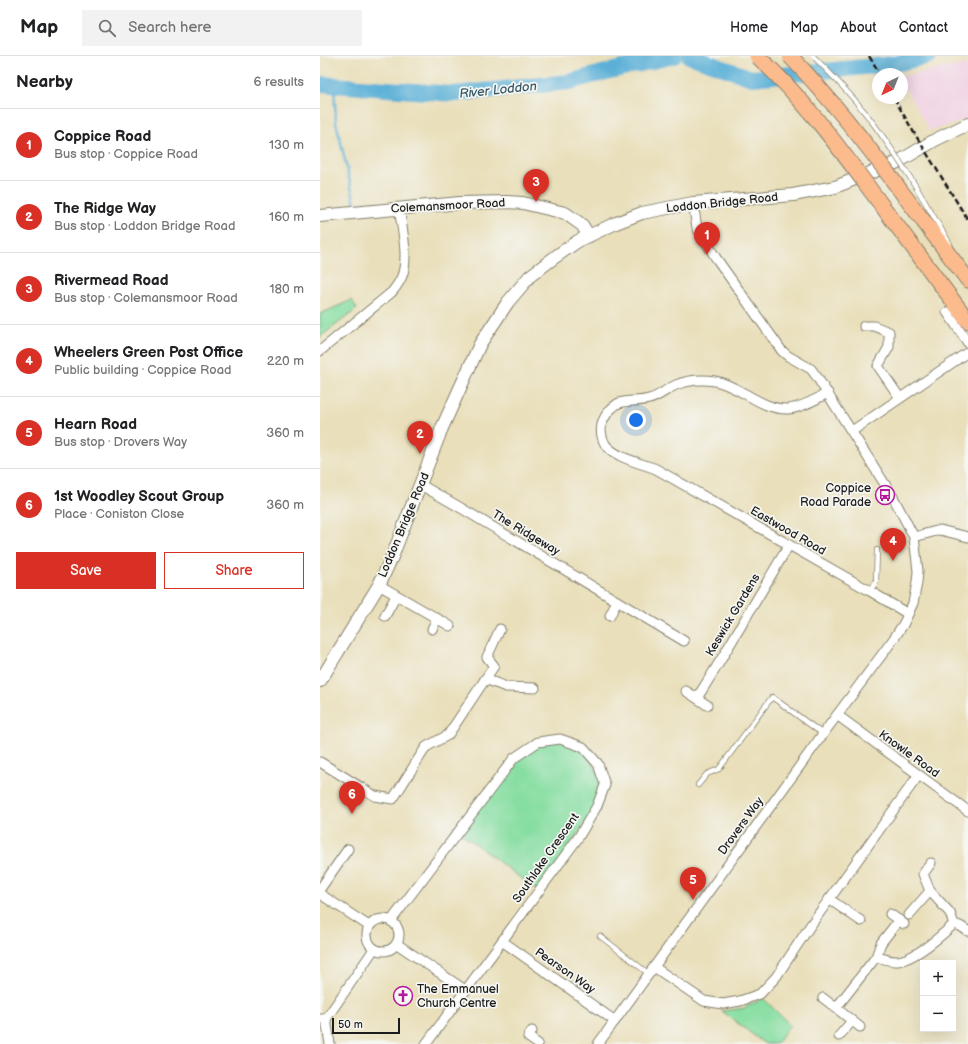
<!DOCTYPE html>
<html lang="en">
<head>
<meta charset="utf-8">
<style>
  :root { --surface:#fff; --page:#f2f2f2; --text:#202124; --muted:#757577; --line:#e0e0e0; --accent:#d93025 }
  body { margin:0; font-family:"Balsamiq Sans",sans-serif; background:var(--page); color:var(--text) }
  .controls { position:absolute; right:12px; bottom:12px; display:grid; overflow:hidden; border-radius:0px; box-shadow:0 4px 16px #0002 }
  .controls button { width:36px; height:36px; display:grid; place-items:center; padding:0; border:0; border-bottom:1px solid var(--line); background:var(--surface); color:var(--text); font:20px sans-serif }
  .compass { position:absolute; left:552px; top:12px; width:36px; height:36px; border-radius:50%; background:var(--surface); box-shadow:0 4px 16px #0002; rotate:223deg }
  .scale { position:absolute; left:12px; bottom:10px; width:68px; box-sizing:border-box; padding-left:4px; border:2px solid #1c1c1c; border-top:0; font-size:11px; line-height:14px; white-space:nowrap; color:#1c1c1c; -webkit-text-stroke:3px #f6f6f2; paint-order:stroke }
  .you { position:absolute; left:316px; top:364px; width:14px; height:14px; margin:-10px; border:3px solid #fff; border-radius:50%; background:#1a73e8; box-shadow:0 0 0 6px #1a73e833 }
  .badge { display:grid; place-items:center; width:26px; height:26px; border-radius:50%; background:var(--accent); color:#fff; font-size:13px; font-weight:700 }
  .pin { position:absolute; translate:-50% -33px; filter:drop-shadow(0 1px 2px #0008) }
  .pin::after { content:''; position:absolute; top:21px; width:14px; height:12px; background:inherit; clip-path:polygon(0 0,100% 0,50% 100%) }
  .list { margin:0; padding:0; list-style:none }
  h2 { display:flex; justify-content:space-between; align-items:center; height:52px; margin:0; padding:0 16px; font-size:17px }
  h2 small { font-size:13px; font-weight:400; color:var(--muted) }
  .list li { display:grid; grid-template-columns:26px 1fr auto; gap:12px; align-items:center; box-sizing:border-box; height:72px; padding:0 16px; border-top:1px solid var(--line) }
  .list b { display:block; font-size:15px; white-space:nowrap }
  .list p { margin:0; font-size:13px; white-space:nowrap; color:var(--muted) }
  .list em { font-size:13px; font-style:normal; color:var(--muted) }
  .actions { display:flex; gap:8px; padding:12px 16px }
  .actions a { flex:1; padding:9px 0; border:1px solid var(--accent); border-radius:0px; text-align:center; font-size:14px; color:var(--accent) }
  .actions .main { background:var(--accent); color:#fff }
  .icon { flex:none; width:22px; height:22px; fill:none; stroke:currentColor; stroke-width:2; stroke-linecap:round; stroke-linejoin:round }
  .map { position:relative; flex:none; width:648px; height:988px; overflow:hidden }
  header { display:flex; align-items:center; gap:24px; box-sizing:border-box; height:56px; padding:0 20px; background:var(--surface); border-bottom:1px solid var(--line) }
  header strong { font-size:19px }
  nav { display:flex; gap:22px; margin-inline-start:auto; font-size:14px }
  .search { width:280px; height:36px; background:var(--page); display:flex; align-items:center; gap:10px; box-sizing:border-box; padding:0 14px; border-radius:0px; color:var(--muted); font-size:15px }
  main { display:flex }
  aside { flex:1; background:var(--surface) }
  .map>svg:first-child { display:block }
  .built { fill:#f1d0e3 }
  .green { fill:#87dea2; stroke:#527d5f }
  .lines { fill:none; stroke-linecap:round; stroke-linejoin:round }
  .stream { stroke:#5bb0d7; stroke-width:2.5 }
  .river { stroke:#5bb0d7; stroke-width:16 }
  .service-casing { stroke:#827e6b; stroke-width:6 }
  .minor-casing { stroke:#827e6b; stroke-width:11 }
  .tertiary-casing { stroke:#827e6b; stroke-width:14 }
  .primary-casing { stroke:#827e6b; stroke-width:17 }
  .service { stroke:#fff; stroke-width:4.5 }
  .minor { stroke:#fff; stroke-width:9 }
  .tertiary { stroke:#fff; stroke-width:12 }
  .primary { stroke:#fbbb8d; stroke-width:15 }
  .rail { stroke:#1c1c1c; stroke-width:2.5; stroke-dasharray:6 3; stroke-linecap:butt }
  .service-bridge-casing { stroke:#827e6b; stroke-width:6; stroke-linecap:butt }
  .primary-bridge-casing { stroke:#827e6b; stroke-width:17; stroke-linecap:butt }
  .service-bridge { stroke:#fff; stroke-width:4.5 }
  .primary-bridge { stroke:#fbbb8d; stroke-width:15 }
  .labels { text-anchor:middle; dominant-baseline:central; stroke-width:3.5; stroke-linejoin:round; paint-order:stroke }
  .street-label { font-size:12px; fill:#1c1c1c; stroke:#f6f6f2 }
  .poi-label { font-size:12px; fill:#1c1c1c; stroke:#f6f6f2; text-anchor:end }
  .water-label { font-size:13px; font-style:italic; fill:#355767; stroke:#f6f6f2 }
</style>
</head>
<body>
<header>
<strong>Map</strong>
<div class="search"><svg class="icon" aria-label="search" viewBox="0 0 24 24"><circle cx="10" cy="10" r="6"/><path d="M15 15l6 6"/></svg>Search here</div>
<nav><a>Home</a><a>Map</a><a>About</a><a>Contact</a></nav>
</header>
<main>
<aside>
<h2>Nearby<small>6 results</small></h2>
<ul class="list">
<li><span class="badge">1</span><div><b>Coppice Road</b><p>Bus stop · Coppice Road</p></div><em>130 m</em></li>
<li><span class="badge">2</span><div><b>The Ridge Way</b><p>Bus stop · Loddon Bridge Road</p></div><em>160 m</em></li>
<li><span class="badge">3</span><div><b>Rivermead Road</b><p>Bus stop · Colemansmoor Road</p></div><em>180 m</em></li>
<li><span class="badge">4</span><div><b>Wheelers Green Post Office</b><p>Public building · Coppice Road</p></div><em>220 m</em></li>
<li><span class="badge">5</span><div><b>Hearn Road</b><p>Bus stop · Drovers Way</p></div><em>360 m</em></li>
<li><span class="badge">6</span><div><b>1st Woodley Scout Group</b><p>Place · Coniston Close</p></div><em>360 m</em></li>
</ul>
<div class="actions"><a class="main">Save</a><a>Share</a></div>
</aside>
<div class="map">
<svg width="648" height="988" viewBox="0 0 648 988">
  <rect width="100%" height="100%" fill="#f6f6f2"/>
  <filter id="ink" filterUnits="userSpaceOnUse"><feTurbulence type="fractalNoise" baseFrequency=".025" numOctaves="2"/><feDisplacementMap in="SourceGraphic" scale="8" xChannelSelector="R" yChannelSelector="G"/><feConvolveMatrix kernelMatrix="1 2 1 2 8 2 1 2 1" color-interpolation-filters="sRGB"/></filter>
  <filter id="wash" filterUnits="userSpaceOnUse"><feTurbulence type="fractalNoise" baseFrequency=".012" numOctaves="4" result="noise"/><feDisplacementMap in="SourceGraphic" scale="16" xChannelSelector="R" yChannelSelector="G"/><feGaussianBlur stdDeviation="0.9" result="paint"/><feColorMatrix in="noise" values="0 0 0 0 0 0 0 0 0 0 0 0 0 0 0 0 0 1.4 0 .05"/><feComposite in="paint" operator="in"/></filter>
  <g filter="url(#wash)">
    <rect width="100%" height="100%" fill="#e9dfba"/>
    <polygon class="built" points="648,8 648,63 610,75 582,27 582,20"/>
    <g class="green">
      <polygon points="32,244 37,253 0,281 0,258"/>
      <polygon points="240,683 263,691 285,729 277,750 218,835 138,775 194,702 218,686"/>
      <polygon points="443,942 470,969 456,988 445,988 402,955 425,952"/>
    </g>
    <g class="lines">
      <polyline class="stream" points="14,29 16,66 35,148"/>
      <g class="river">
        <polyline points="369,0 432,22 575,8 609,0"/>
        <polyline points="0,28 134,38 249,26 286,16 354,0"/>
      </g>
    </g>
  </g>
  <g filter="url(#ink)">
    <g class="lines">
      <defs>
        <g id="service">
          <polyline points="593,126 630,188"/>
          <polyline points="550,535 556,526 557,494"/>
          <polyline points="378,729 387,718 399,713 452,641 503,678"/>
          <polyline points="280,880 329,918"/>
        </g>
        <g id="minor">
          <polyline points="627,256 648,287"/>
          <polyline points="544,270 554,270 569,276 569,291 558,310 580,342"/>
          <path d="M0,295l72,-59c4,-5 8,-10 10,-16 7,-19 0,-48 -3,-68"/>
          <path d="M508,337c-12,6 -27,15 -40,16 -27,1 -47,-23 -73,-28 -13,-2 -27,-1 -39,4 -10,4 -17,12 -27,14 -10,3 -20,1 -30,4 -4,2 -7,5 -10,8 -8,10 -11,20 -4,33 10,14 36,19 51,25l214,122 38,23"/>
          <polyline points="532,375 648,296"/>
          <polyline points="101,429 141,452 364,585"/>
          <polyline points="594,481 620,474 648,481"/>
          <polyline points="59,529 130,570"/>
          <polyline points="65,560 76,540"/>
          <polyline points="290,560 297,545"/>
          <polyline points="112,573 117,563"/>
          <polyline points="165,623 186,631 215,632"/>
          <polyline points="366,635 387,649"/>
          <polyline points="377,642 399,607 469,489"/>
          <polyline points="517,659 648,755"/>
          <polyline points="0,706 55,740 73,743 106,691 128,679 174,610 167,601 180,573"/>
          <polyline points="611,807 603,818 610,835 630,857 634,868 640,870 648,875"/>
          <polyline points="0,833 28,793"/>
          <polyline points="0,838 49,870"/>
          <polyline points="509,843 541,865"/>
          <polyline points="570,858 584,868"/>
          <polyline points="589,859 610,835"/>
          <circle cx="63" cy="879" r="16"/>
          <polyline points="71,865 194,702 218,686 240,683 263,691 278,708 285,729 277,750 258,782 106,988"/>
          <polyline points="182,885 295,965"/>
          <polyline points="77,888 145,934"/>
          <path d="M556,901c8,1 14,5 22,4 17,-2 43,-25 56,-37"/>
          <polyline points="334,911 384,945 403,948 420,945 440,938 456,921 490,870 598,720"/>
          <polyline points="503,942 516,952"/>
          <polyline points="0,963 6,963 54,893"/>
          <polyline points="6,963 10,988"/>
          <polyline points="540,971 516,952 556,901 561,887 579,864"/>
          <polyline points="212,975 208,981 218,988"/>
          <polyline points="519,980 532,965"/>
          <polyline points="278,988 503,678 575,581 584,567 593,547 597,527 598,515 594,481 573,441 497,321 491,313 468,300 462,295 396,202 377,172 373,147"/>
        </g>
        <g id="tertiary">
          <polyline points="0,160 140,147 187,146 203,147 245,157 262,169 269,180"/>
          <polyline points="0,625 59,529 72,501 122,372 160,288 188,246 210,220 235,201 258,185 296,167 322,157 373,147 473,139 515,131 578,106 615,84 648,68"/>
        </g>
        <g id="primary">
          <polyline points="580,134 648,224"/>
          <polyline points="557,143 648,265"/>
        </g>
      </defs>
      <use href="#service" class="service-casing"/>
      <use href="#minor" class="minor-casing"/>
      <use href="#tertiary" class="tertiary-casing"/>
      <use href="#primary" class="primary-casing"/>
      <use href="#service" class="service"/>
      <use href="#minor" class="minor"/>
      <use href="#tertiary" class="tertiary"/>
      <use href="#primary" class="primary"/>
      <g class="rail">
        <polyline points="549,0 560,18"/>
        <polyline points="574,42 593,75 648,164"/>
      </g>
      <defs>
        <path id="service-bridge" d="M493,0c17,17 34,34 49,53 19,23 35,48 51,73"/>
        <g id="primary-bridge">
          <path d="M437,0c46,41 83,93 120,143"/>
          <path d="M470,0c40,42 76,87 110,134"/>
        </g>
      </defs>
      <use href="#service-bridge" class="service-bridge-casing"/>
      <use href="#primary-bridge" class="primary-bridge-casing"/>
      <use href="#service-bridge" class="service-bridge"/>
      <use href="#primary-bridge" class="primary-bridge"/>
    </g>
  </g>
  <defs>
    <symbol id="bus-ring" viewBox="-11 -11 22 22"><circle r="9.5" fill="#f6f6f2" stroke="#b5179e" stroke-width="1.5"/><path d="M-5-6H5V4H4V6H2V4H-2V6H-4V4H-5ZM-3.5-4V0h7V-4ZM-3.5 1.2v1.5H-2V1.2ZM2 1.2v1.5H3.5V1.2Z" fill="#b5179e"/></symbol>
    <symbol id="church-ring" viewBox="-11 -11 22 22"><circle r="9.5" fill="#f6f6f2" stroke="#b5179e" stroke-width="1.5"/><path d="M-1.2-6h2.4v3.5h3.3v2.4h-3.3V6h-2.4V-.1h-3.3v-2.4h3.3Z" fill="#b5179e"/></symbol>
  </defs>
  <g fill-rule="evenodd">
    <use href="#bus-ring" x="554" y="428" width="22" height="22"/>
    <use href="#church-ring" x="72" y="929" width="22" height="22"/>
  </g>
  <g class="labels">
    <g class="street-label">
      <text transform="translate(402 147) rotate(-6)">Loddon Bridge Road</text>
      <text transform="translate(128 150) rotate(-3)">Colemansmoor Road</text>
      <text transform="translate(84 469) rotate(-67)">Loddon Bridge Road</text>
      <text transform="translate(468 475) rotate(30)">Eastwood Road</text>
      <text transform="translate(206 477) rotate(31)">The Ridgeway</text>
      <text transform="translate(413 559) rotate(-59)">Keswick Gardens</text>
      <text transform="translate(589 698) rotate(36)">Knowle Road</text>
      <text transform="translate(421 770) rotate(-54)">Drovers Way</text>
      <text transform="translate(226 802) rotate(-55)">Southlake Crescent</text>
      <text transform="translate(245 915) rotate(35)">Pearson Way</text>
    </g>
    <g class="poi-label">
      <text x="551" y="432">Coppice<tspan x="551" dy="14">Road Parade</tspan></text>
      <text x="97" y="933" text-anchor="start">The Emmanuel<tspan x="97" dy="14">Church Centre</tspan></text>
    </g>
    <g class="water-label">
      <text transform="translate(178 34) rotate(-6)">River Loddon</text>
    </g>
  </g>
</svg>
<div class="controls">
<button>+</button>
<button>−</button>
</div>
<svg class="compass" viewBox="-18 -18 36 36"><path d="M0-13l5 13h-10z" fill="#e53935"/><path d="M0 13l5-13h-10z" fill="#757577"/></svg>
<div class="scale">50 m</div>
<div class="you"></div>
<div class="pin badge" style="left:387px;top:199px">1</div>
<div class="pin badge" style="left:100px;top:398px">2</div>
<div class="pin badge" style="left:216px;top:146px">3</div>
<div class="pin badge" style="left:573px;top:505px">4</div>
<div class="pin badge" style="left:373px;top:844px">5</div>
<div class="pin badge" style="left:32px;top:758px">6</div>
</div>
</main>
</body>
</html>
